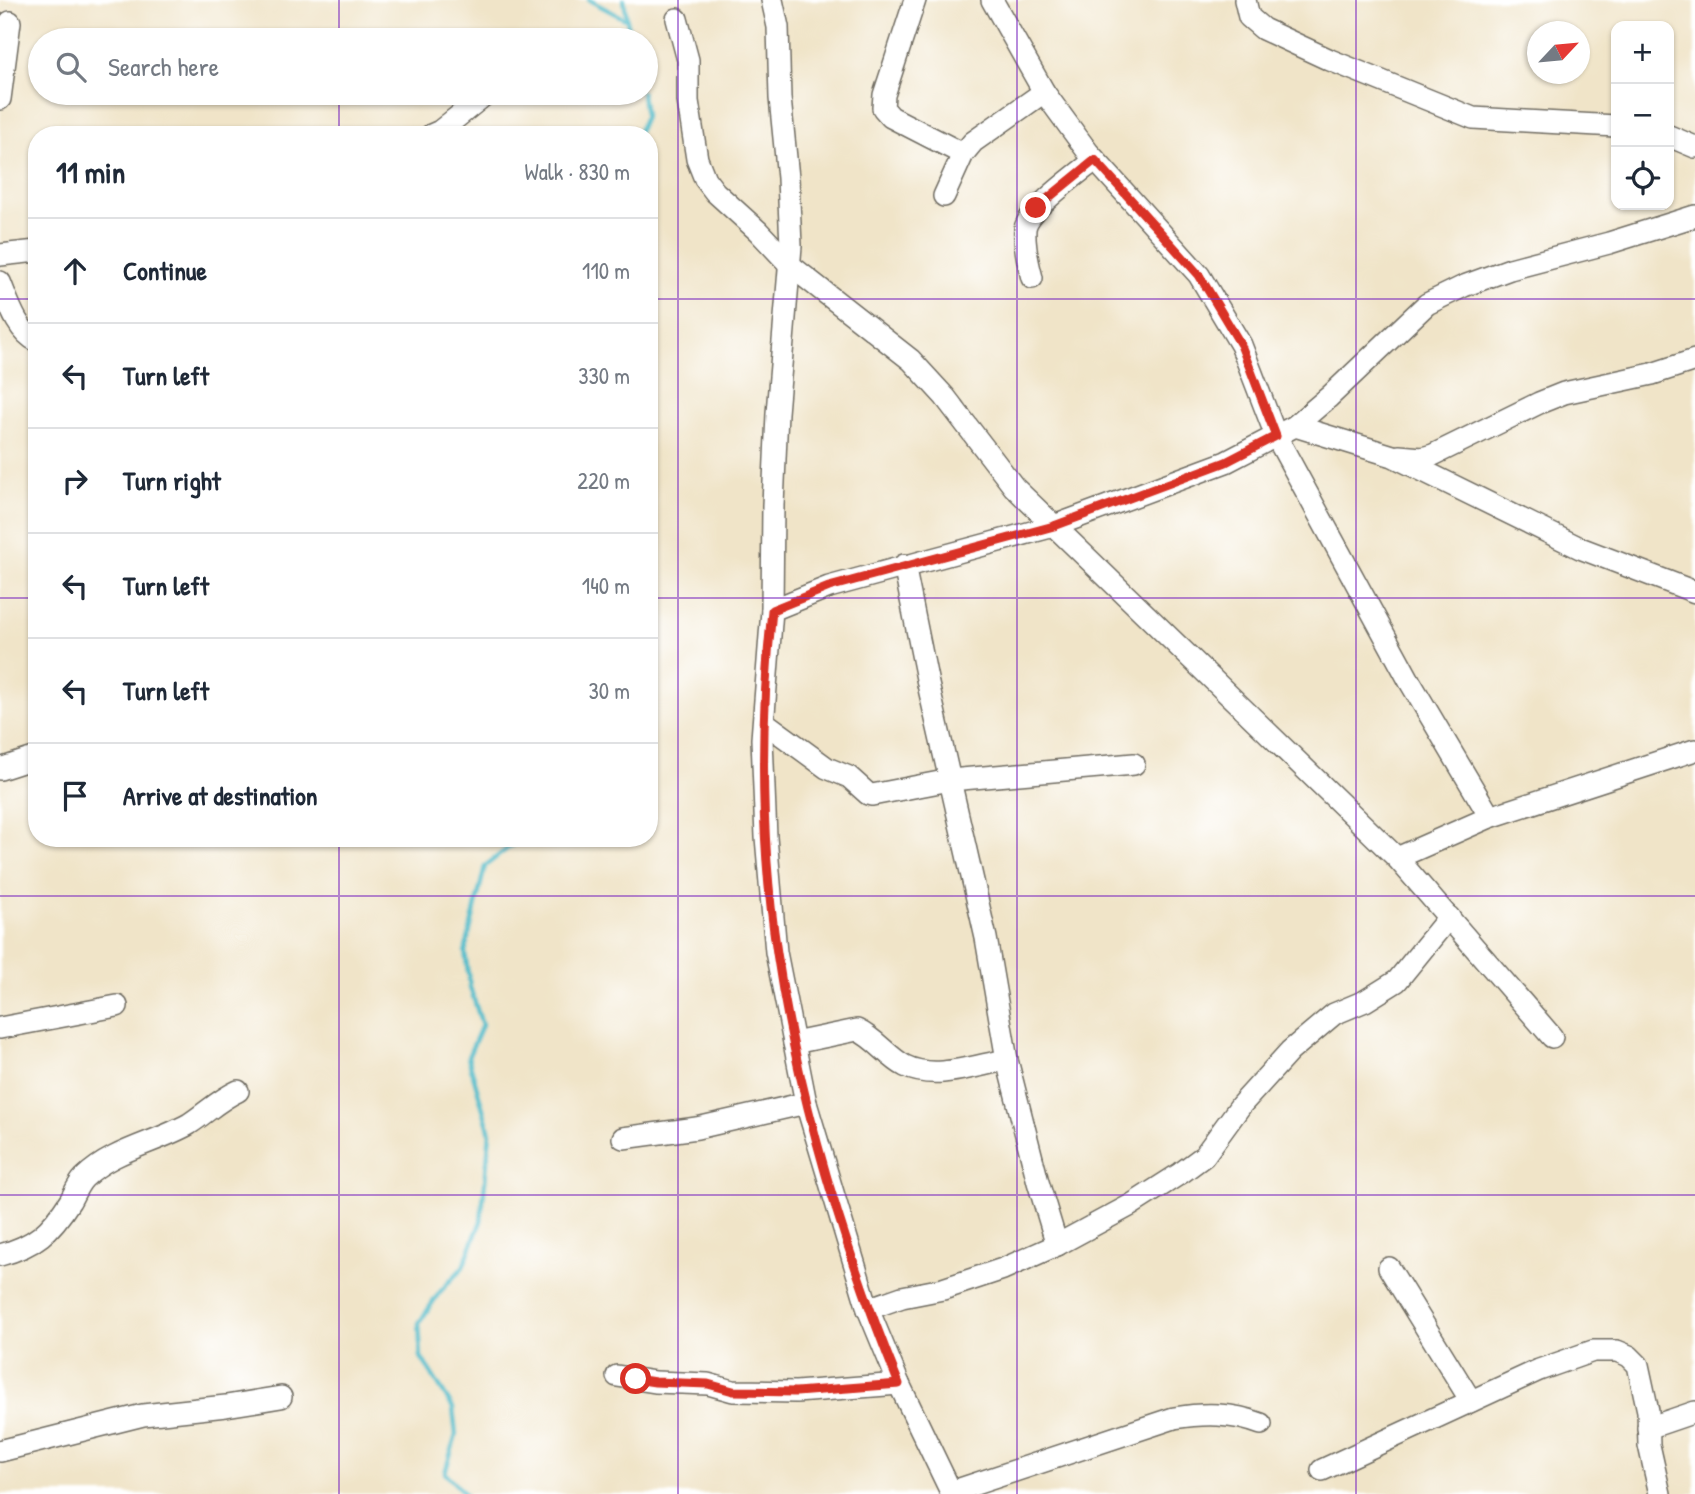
<!DOCTYPE html>
<html lang="en">
<head>
<meta charset="utf-8">
<style>
  :root { --surface:#fff; --page:#f6f6f7; --text:#1f2937; --muted:#747a83; --line:#e0e1e3 }
  body { margin:0; font-family:"Patrick Hand",sans-serif; background:var(--page); color:var(--text) }
  .controls { position:absolute; right:21px; top:21px; display:grid; overflow:hidden; border-radius:14px; box-shadow:0 2px 5px #0004 }
  .controls button { width:63px; height:63px; display:grid; place-items:center; padding:0; border:0; border-bottom:2px solid var(--line); background:var(--surface); color:var(--text); font:35px sans-serif }
  .compass { position:absolute; left:1527px; top:21px; width:63px; height:63px; border-radius:50%; background:var(--surface); box-shadow:0 2px 5px #0004; rotate:64deg }
  .stop { position:absolute; width:21px; height:21px; margin:-16px; border:5px solid #d93025; border-radius:50%; background:#fff }
  .stop.end { background:#d93025; border-color:#fff; box-shadow:0 2px 7px #0008 }
  .list { margin:0; padding:0; list-style:none }
  h2 { display:flex; justify-content:space-between; align-items:center; height:91px; margin:0; padding:0 28px; font-size:30px }
  h2 small { font-size:23px; font-weight:400; color:var(--muted) }
  .list li { display:grid; grid-template-columns:46px 1fr auto; gap:21px; align-items:center; box-sizing:border-box; height:105px; padding:0 28px; border-top:2px solid var(--line) }
  .list b { display:block; font-size:26px; white-space:nowrap }
  .list em { font-size:23px; font-style:normal; color:var(--muted) }
  .icon { flex:none; width:38px; height:38px; fill:none; stroke:currentColor; stroke-width:2; stroke-linecap:round; stroke-linejoin:round }
  .map { position:relative; flex:none; width:1695px; height:1494px; overflow:hidden }
  .search { position:absolute; background:var(--surface); box-shadow:0 2px 5px #0004; left:28px; top:28px; width:630px; height:77px; display:flex; align-items:center; gap:18px; box-sizing:border-box; padding:0 24px; border-radius:38px; color:var(--muted); font-size:26px }
  .panel { position:absolute; background:var(--surface); box-shadow:0 2px 5px #0004; left:28px; top:126px; width:630px; height:721px; border-radius:28px }
  .map>svg:first-child { display:block }
  .lines { fill:none; stroke-linecap:round; stroke-linejoin:round }
  .stream { stroke:#4fbbc9; stroke-width:4.5 }
  .minor-casing { stroke:#706c62; stroke-width:24 }
  .minor { stroke:#fff; stroke-width:21 }
  .route { stroke:#d93025; stroke-width:9 }
  .grid { fill:none; stroke:#7b2cbf; stroke-width:2; stroke-opacity:0.55 }
</style>
</head>
<body>
<div class="map">
<svg width="1695" height="1494" viewBox="0 0 1695 1494">
  <rect width="100%" height="100%" fill="#fff"/>
  <filter id="ink" filterUnits="userSpaceOnUse"><feTurbulence type="fractalNoise" baseFrequency=".0143" numOctaves="2"/><feDisplacementMap in="SourceGraphic" scale="14" xChannelSelector="R" yChannelSelector="G"/><feConvolveMatrix kernelMatrix="1 2 1 2 8 2 1 2 1" color-interpolation-filters="sRGB"/></filter>
  <filter id="wash" filterUnits="userSpaceOnUse"><feTurbulence type="fractalNoise" baseFrequency=".00686" numOctaves="4" result="noise"/><feDisplacementMap in="SourceGraphic" scale="28" xChannelSelector="R" yChannelSelector="G"/><feGaussianBlur stdDeviation="1.57" result="paint"/><feColorMatrix in="noise" values="0 0 0 0 0 0 0 0 0 0 0 0 0 0 0 0 0 1.4 0 .05"/><feComposite in="paint" operator="in"/></filter>
  <g filter="url(#wash)">
    <rect width="100%" height="100%" fill="#f0e4c8"/>
    <g class="lines">
      <g class="stream">
        <polyline points="589,0 625,19"/>
        <polyline points="624,0 630,40"/>
        <polyline points="637,135 645,116 642,93"/>
        <polyline points="465,1494 445,1473 456,1435 453,1408 421,1357 419,1323 439,1293 463,1267 481,1221 490,1133 468,1057 482,1025 470,987 465,952 485,866 516,842 517,838"/>
      </g>
    </g>
  </g>
  <g filter="url(#ink)">
    <g class="lines">
      <defs>
        <g id="minor">
          <polyline points="772,0 778,27 780,98 788,178 791,246 777,413 773,505 772,610"/>
          <polyline points="915,0 884,95 883,108 891,117 963,154"/>
          <polyline points="992,0 1044,92 1088,152 1199,275 1241,345 1276,436 1410,682 1490,817"/>
          <polyline points="1245,0 1249,17 1263,29 1330,60 1473,118 1616,126"/>
          <polyline points="677,19 688,60 688,101 697,159 705,179 715,192 758,231 791,266 911,360 945,397 1014,487 1397,858 1552,1037"/>
          <polyline points="0,99 10,22"/>
          <polyline points="431,135 440,131 487,93"/>
          <polyline points="1669,136 1695,147"/>
          <polyline points="944,196 963,154 973,142 1044,92"/>
          <polyline points="0,255 37,251"/>
          <path d="M1032,278c-4,-15 -8,-33 -7,-49 2,-19 54,-56 70,-69"/>
          <path d="M0,282c8,19 17,50 37,59"/>
          <polyline points="1295,426 1393,456 1580,548 1695,592"/>
          <polyline points="1399,456 1422,458 1433,455 1539,403 1564,393 1652,374 1695,360"/>
          <polyline points="904,565 928,684 986,938 1007,1060 1038,1182 1057,1245"/>
          <polyline points="764,722 827,768 849,777 868,794 872,795 950,780 1134,764"/>
          <polyline points="0,769 37,757"/>
          <polyline points="1397,858 1490,817 1695,750"/>
          <polyline points="0,1028 117,1006"/>
          <path d="M794,1043l63,-13c18,8 31,27 48,36 30,15 71,-1 102,-6"/>
          <polyline points="623,1138 697,1128 806,1103"/>
          <path d="M0,1255c35,-9 51,-24 70,-54 4,-7 8,-17 14,-23 28,-28 72,-35 105,-54 17,-11 31,-25 49,-33"/>
          <polyline points="1389,1268 1471,1401"/>
          <polyline points="868,1309 902,1297 943,1289 1003,1269 1057,1245 1131,1205 1181,1173 1204,1156 1241,1105 1290,1051 1334,1014 1365,1001 1397,981 1449,917"/>
          <polyline points="617,1376 655,1382 708,1384 733,1391 796,1392 899,1384"/>
          <polyline points="1648,1428 1695,1412"/>
          <polyline points="0,1451 143,1415 226,1406 281,1397"/>
          <polyline points="1322,1470 1539,1370 1593,1351 1617,1351 1629,1356 1638,1365 1648,1411 1649,1445 1660,1494"/>
          <path d="M951,1492l223,-74c31,-5 58,-5 87,6"/>
          <polyline points="952,1494 899,1384 868,1309 806,1103 776,952 766,837 762,739 772,610 829,587 1054,526 1226,462 1295,426 1329,397 1427,304 1464,286 1510,269 1609,243 1695,216"/>
        </g>
      </defs>
      <use href="#minor" class="minor-casing"/>
      <use href="#minor" class="minor"/>
    </g>
  </g>
  <g class="lines" filter="url(#ink)">
    <path class="route" d="M636,1379l19,3 53,2 25,7 63,1 103,-8c-56,-138 -100,-284 -122,-431 -17,-114 -17,-230 -5,-343l57,-23 225,-61 172,-64 50,-26 -35,-91 -42,-70 -104,-115 -59,48"/>
  </g>
  <path class="grid" d="M339,0v40M678,0v1494M1017,0v1494M1356,0v1494M339,93v42M0,299h37M649,299h1046M0,598h37M649,598h1046M339,838v656M0,896h1695M0,1195h1695"/>
</svg>
<div class="controls">
<button>+</button>
<button>−</button>
<button><svg class="icon" aria-label="locate" viewBox="0 0 24 24"><circle cx="12" cy="12" r="6"/><path d="M12 2v4M12 18v4M2 12h4M18 12h4"/></svg></button>
</div>
<svg class="compass" viewBox="-18 -18 36 36"><path d="M0-13l5 13h-10z" fill="#e53935"/><path d="M0 13l5-13h-10z" fill="#747a83"/></svg>
<div class="stop" style="left:636px;top:1379px"></div>
<div class="stop end" style="left:1036px;top:208px"></div>
<div class="search"><svg class="icon" aria-label="search" viewBox="0 0 24 24"><circle cx="10" cy="10" r="6"/><path d="M15 15l6 6"/></svg>Search here</div>
<section class="panel">
<h2>11 min<small>Walk · 830 m</small></h2>
<ul class="list">
<li><svg class="icon" aria-label="ahead" viewBox="0 0 24 24"><path d="M12 20V5M6 11l6-6 6 6"/></svg><div><b>Continue</b></div><em>110 m</em></li>
<li><svg class="icon" aria-label="left" viewBox="0 0 24 24"><path d="M17 20v-9H6M10 6l-5 5 5 5"/></svg><div><b>Turn left</b></div><em>330 m</em></li>
<li><svg class="icon" aria-label="right" viewBox="0 0 24 24"><path d="M7 20v-9h11M14 6l5 5-5 5"/></svg><div><b>Turn right</b></div><em>220 m</em></li>
<li><svg class="icon" aria-label="left" viewBox="0 0 24 24"><path d="M17 20v-9H6M10 6l-5 5 5 5"/></svg><div><b>Turn left</b></div><em>140 m</em></li>
<li><svg class="icon" aria-label="left" viewBox="0 0 24 24"><path d="M17 20v-9H6M10 6l-5 5 5 5"/></svg><div><b>Turn left</b></div><em>30 m</em></li>
<li><svg class="icon" aria-label="arrive" viewBox="0 0 24 24"><path d="M6 21V4h12l-3 4 3 4H6"/></svg><div><b>Arrive at destination</b></div></li>
</ul>
</section>
</div>
</body>
</html>
